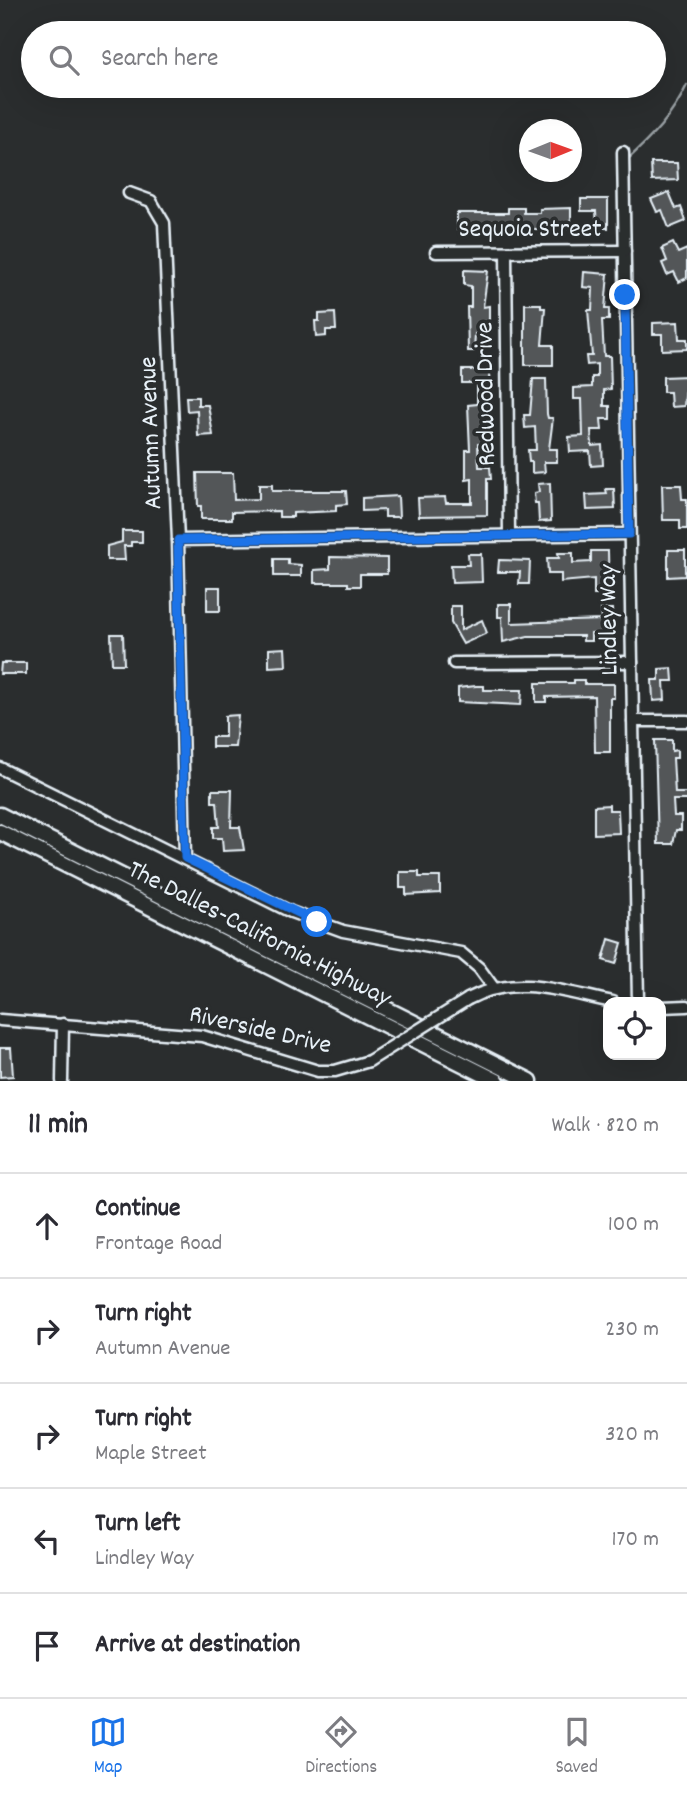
<!DOCTYPE html>
<html lang="en">
<head>
<meta charset="utf-8">
<style>
  :root { --surface:#fff; --page:#f7f7f7; --text:#2b2b33; --muted:#7c7c81; --line:#e1e1e2; --accent:#1a73e8 }
  body { margin:0; font-family:Dekko,sans-serif; background:var(--page); color:var(--text) }
  .controls { position:absolute; right:21px; bottom:21px; display:grid; overflow:hidden; border-radius:14px; box-shadow:0 7px 28px #0002 }
  .controls button { width:63px; height:63px; display:grid; place-items:center; padding:0; border:0; border-bottom:2px solid var(--line); background:var(--surface); color:var(--text); font:35px sans-serif }
  .compass { position:absolute; left:519px; top:119px; width:63px; height:63px; border-radius:50%; background:var(--surface); box-shadow:0 7px 28px #0002; rotate:89deg }
  .stop { position:absolute; width:21px; height:21px; margin:-16px; border:5px solid #1a73e8; border-radius:50%; background:#fff }
  .stop.end { background:#1a73e8; border-color:#fff; box-shadow:0 2px 7px #0008 }
  .list { margin:0; padding:0; list-style:none }
  h2 { display:flex; justify-content:space-between; align-items:center; height:91px; margin:0; padding:0 28px; font-size:30px }
  h2 small { font-size:23px; font-weight:400; color:var(--muted) }
  .list li { display:grid; grid-template-columns:46px 1fr auto; gap:21px; align-items:center; box-sizing:border-box; height:105px; padding:0 28px; border-top:2px solid var(--line) }
  .list b { display:block; font-size:26px; white-space:nowrap }
  .list p { margin:0; font-size:23px; white-space:nowrap; color:var(--muted) }
  .list em { font-size:23px; font-style:normal; color:var(--muted) }
  .icon { flex:none; width:38px; height:38px; fill:none; stroke:currentColor; stroke-width:2; stroke-linecap:round; stroke-linejoin:round }
  .map { position:relative; flex:none; width:687px; height:1081px; overflow:hidden }
  .search { position:absolute; background:var(--surface); box-shadow:0 7px 28px #0002; left:21px; right:21px; top:21px; height:77px; display:flex; align-items:center; gap:18px; box-sizing:border-box; padding:0 24px; border-radius:38px; color:var(--muted); font-size:26px }
  .sheet { height:616px; background:var(--surface) }
  nav { display:flex; justify-content:space-around; align-items:center; box-sizing:border-box; height:98px; border-top:2px solid var(--line); background:var(--surface); font-size:19px; color:var(--muted) }
  nav a { display:grid; justify-items:center; gap:4px }
  nav .on { color:var(--accent) }
  .map>svg:first-child { display:block }
  .lines { fill:none; stroke-linecap:round; stroke-linejoin:round }
  .stream { stroke:#989fa3; stroke-width:2.5 }
  .building { fill:#535759; stroke:#e8f1f8; stroke-width:2 }
  .minor-casing { stroke:#e8f1f8; stroke-width:15 }
  .highway-casing { stroke:#e8f1f8; stroke-width:19 }
  .minor { stroke:#2a2d2e; stroke-width:10 }
  .highway { stroke:#2a2d2e; stroke-width:14 }
  .minor-bridge-casing { stroke:#e8f1f8; stroke-width:15; stroke-linecap:butt }
  .minor-bridge { stroke:#2a2d2e; stroke-width:10 }
  .route { stroke:#1a73e8; stroke-width:9 }
  .labels { text-anchor:middle; dominant-baseline:central; stroke-width:7; stroke-linejoin:round; paint-order:stroke }
  .street-label { font-size:26px; fill:#e8f1f8; stroke:#2a2d2e }
</style>
</head>
<body>
<div class="map">
<svg width="687" height="1081" viewBox="0 0 687 1081">
  <rect width="100%" height="100%" fill="#2a2d2e"/>
  <filter id="ink" filterUnits="userSpaceOnUse"><feTurbulence type="fractalNoise" baseFrequency=".0143" numOctaves="2"/><feDisplacementMap in="SourceGraphic" scale="14" xChannelSelector="R" yChannelSelector="G"/><feConvolveMatrix kernelMatrix="1 2 1 2 8 2 1 2 1" color-interpolation-filters="sRGB"/></filter>
  <g filter="url(#ink)">
    <g class="lines">
      <path class="stream" d="M626,161c26,-24 46,-44 61,-76"/>
    </g>
    <g class="building">
      <polygon points="651,163 677,163 678,180 652,181"/>
      <polygon points="669,192 676,209 681,207 686,221 669,228 662,210 657,212 651,199"/>
      <polygon points="581,199 608,199 608,228 597,228 596,211 581,211"/>
      <polygon points="508,208 524,208 524,213 540,213 540,209 571,208 571,229 457,229 457,213 508,213"/>
      <polygon points="673,243 678,253 687,249 687,278 679,282 674,272 667,275 662,263 667,261 662,248"/>
      <polygon points="464,270 488,271 483,307 489,306 489,333 475,334 474,351 468,351 467,307 471,307 471,286 464,285"/>
      <polygon points="584,272 608,274 605,309 609,309 609,320 602,320 604,356 610,356 611,389 604,390 604,406 610,406 610,419 601,419 602,430 591,430 592,446 602,445 603,465 591,466 590,451 570,452 569,437 583,436 582,399 574,399 574,388 592,387 592,377 597,377 597,364 587,365 586,356 592,356 588,310 592,310 593,288 583,287"/>
      <polygon points="525,304 541,304 541,308 545,308 542,345 553,345 553,365 525,365"/>
      <polygon points="335,313 336,330 326,330 326,336 316,337 315,321 319,321 319,314"/>
      <polygon points="678,322 679,339 687,339 687,349 662,350 662,334 653,334 653,323"/>
      <polygon points="462,370 489,370 490,401 486,401 490,434 487,444 478,444 479,467 490,467 491,479 487,479 487,515 419,516 418,498 445,497 446,503 472,503 472,479 466,480 466,450 470,450 468,405 477,404 477,383 462,383"/>
      <polygon points="687,376 684,406 671,407 670,392 663,392 663,377"/>
      <polygon points="533,379 546,379 547,414 548,418 553,418 549,449 557,449 557,462 544,462 545,472 532,473 532,462 529,462 528,450 536,450 535,427 525,428 524,415 530,415"/>
      <polygon points="186,397 198,397 198,405 208,405 213,435 198,436 197,410 187,411"/>
      <polygon points="197,473 233,473 234,500 259,499 259,485 272,485 272,491 346,491 347,504 336,505 336,511 293,513 293,517 279,517 279,511 232,512 232,519 201,519 201,506 198,506"/>
      <polygon points="550,483 551,521 539,522 538,503 535,503 534,493 539,492 538,484"/>
      <polygon points="662,485 681,485 682,499 687,499 687,529 680,529 680,520 663,520"/>
      <polygon points="606,489 614,489 615,509 587,510 586,495 607,494"/>
      <polygon points="398,496 399,517 385,517 385,510 362,511 362,498"/>
      <polygon points="122,531 142,531 142,542 131,542 131,546 124,546 125,560 107,560 107,546 122,542"/>
      <polygon points="668,550 685,550 685,576 668,577"/>
      <polygon points="591,551 608,551 609,595 594,595 594,579 561,582 561,574 548,574 547,558 559,558 558,553 573,553 573,563 591,562"/>
      <polygon points="468,554 481,554 482,582 452,583 451,565 469,565"/>
      <polygon points="330,557 387,558 387,574 360,574 360,586 348,586 348,583 314,583 314,570 330,569"/>
      <polygon points="274,559 288,559 288,564 301,565 301,576 274,576"/>
      <polygon points="499,560 530,561 529,584 519,584 520,572 498,572"/>
      <rect x="207" y="587" width="13" height="24"/>
      <polygon points="498,604 511,604 511,623 602,620 601,609 612,609 613,633 591,634 591,641 583,641 583,636 528,636 503,642 502,617 498,617"/>
      <polygon points="451,606 461,606 461,630 482,620 487,633 463,644 451,623"/>
      <polygon points="111,634 123,634 124,664 112,664"/>
      <polygon points="285,648 286,666 269,667 269,649"/>
      <polygon points="1,663 26,663 26,674 0,674"/>
      <polygon points="672,668 673,681 664,681 665,700 653,701 652,680 659,680 659,669"/>
      <polygon points="574,680 584,680 584,684 614,684 614,698 610,698 610,752 595,752 594,696 546,697 546,702 536,702 536,683 574,683"/>
      <polygon points="476,686 484,686 484,690 522,690 521,705 458,702 458,688"/>
      <polygon points="238,715 235,747 212,747 212,737 225,737 225,716"/>
      <polygon points="655,740 672,740 672,751 677,750 677,758 673,758 675,793 687,793 687,800 673,800 674,816 681,816 681,830 676,830 673,844 658,844"/>
      <polygon points="212,790 232,790 231,827 240,827 244,850 223,851 222,838 213,838 213,827 219,827 217,802 212,802"/>
      <polygon points="609,805 609,810 618,810 619,833 594,834 594,806"/>
      <polygon points="400,872 419,872 419,877 440,877 440,893 406,895 406,888 400,888"/>
      <polygon points="609,939 622,943 616,964 603,960"/>
      <polygon points="0,1048 11,1048 13,1076 0,1077"/>
    </g>
    <g class="lines">
      <defs>
        <g id="minor">
          <polyline points="623,152 638,1002"/>
          <polyline points="129,193 151,201 164,223 178,540 185,858"/>
          <polyline points="436,252 625,251"/>
          <polyline points="506,253 509,534"/>
          <polyline points="178,540 629,534"/>
          <polyline points="454,663 632,662"/>
          <polyline points="633,721 687,721"/>
          <polyline points="0,768 291,912 343,931 461,953 479,968 493,987"/>
          <path d="M468,999c49,-26 94,-7 145,3"/>
          <polyline points="661,1007 687,1006"/>
          <polyline points="0,1020 202,1036 318,1071 335,1071 369,1061"/>
          <polyline points="62,1081 63,1024"/>
        </g>
        <g id="highway">
          <polyline points="0,815 530,1081"/>
          <polyline points="0,832 497,1081"/>
        </g>
      </defs>
      <use href="#minor" class="minor-casing"/>
      <use href="#highway" class="highway-casing"/>
      <use href="#minor" class="minor"/>
      <use href="#highway" class="highway"/>
      <defs>
        <polyline id="minor-bridge" points="369,1061 468,999"/>
      </defs>
      <use href="#minor-bridge" class="minor-bridge-casing"/>
      <use href="#minor-bridge" class="minor-bridge"/>
    </g>
  </g>
  <g class="lines" filter="url(#ink)">
    <polyline class="route" points="317,922 185,858 178,540 629,534 625,295"/>
  </g>
  <g class="labels">
    <g class="street-label">
      <text x="530" y="230">Sequoia Street</text>
      <text transform="translate(487 394) rotate(-91)">Redwood Drive</text>
      <text transform="translate(152 433) rotate(-92)">Autumn Avenue</text>
      <text transform="translate(610 620) rotate(-91)">Lindley Way</text>
      <text transform="translate(259 935) rotate(27)">The Dalles-California Highway</text>
      <text transform="translate(260 1031) rotate(13)">Riverside Drive</text>
    </g>
  </g>
</svg>
<div class="controls">
<button><svg class="icon" aria-label="locate" viewBox="0 0 24 24"><circle cx="12" cy="12" r="6"/><path d="M12 2v4M12 18v4M2 12h4M18 12h4"/></svg></button>
</div>
<svg class="compass" viewBox="-18 -18 36 36"><path d="M0-13l5 13h-10z" fill="#e53935"/><path d="M0 13l5-13h-10z" fill="#7c7c81"/></svg>
<div class="stop" style="left:317px;top:922px"></div>
<div class="stop end" style="left:625px;top:295px"></div>
<div class="search"><svg class="icon" aria-label="search" viewBox="0 0 24 24"><circle cx="10" cy="10" r="6"/><path d="M15 15l6 6"/></svg>Search here</div>
</div>
<section class="sheet">
<h2>11 min<small>Walk · 820 m</small></h2>
<ul class="list">
<li><svg class="icon" aria-label="ahead" viewBox="0 0 24 24"><path d="M12 20V5M6 11l6-6 6 6"/></svg><div><b>Continue</b><p>Frontage Road</p></div><em>100 m</em></li>
<li><svg class="icon" aria-label="right" viewBox="0 0 24 24"><path d="M7 20v-9h11M14 6l5 5-5 5"/></svg><div><b>Turn right</b><p>Autumn Avenue</p></div><em>230 m</em></li>
<li><svg class="icon" aria-label="right" viewBox="0 0 24 24"><path d="M7 20v-9h11M14 6l5 5-5 5"/></svg><div><b>Turn right</b><p>Maple Street</p></div><em>320 m</em></li>
<li><svg class="icon" aria-label="left" viewBox="0 0 24 24"><path d="M17 20v-9H6M10 6l-5 5 5 5"/></svg><div><b>Turn left</b><p>Lindley Way</p></div><em>170 m</em></li>
<li><svg class="icon" aria-label="arrive" viewBox="0 0 24 24"><path d="M6 21V4h12l-3 4 3 4H6"/></svg><div><b>Arrive at destination</b></div></li>
</ul>
</section>
<nav>
<a class="on"><svg class="icon" aria-label="map" viewBox="0 0 24 24"><path d="M3 6l6-2 6 2 6-2v14l-6 2-6-2-6 2zM9 4v14M15 6v14"/></svg>Map</a>
<a><svg class="icon" aria-label="directions" viewBox="0 0 24 24"><path d="M12 3l9 9-9 9-9-9zM9 14v-3h6M13 9l2 2-2 2"/></svg>Directions</a>
<a><svg class="icon" aria-label="saved" viewBox="0 0 24 24"><path d="M7 4h10v16l-5-4-5 4z"/></svg>Saved</a>
</nav>
</body>
</html>
